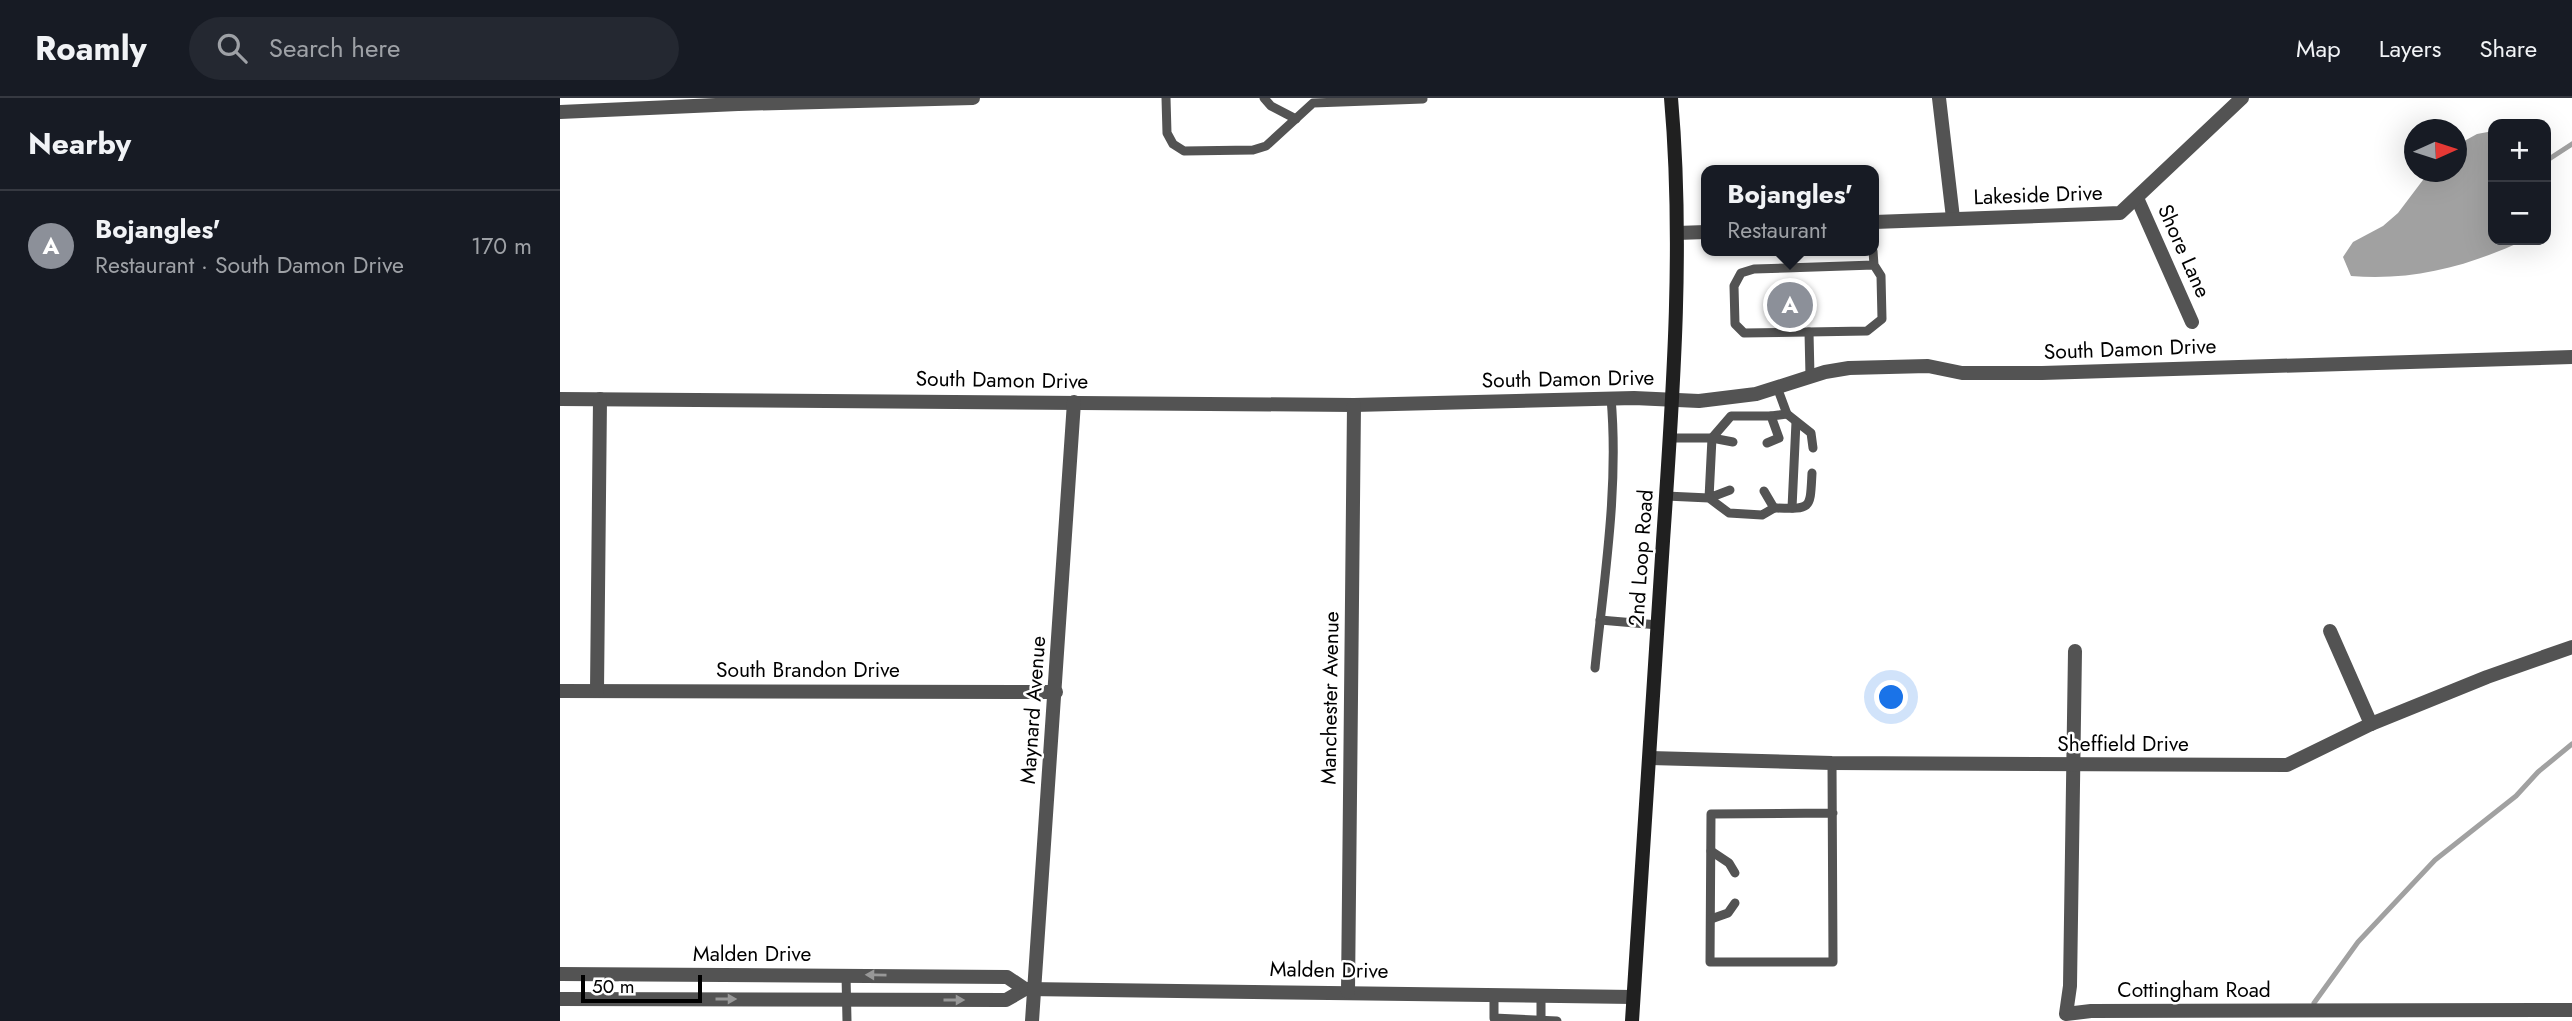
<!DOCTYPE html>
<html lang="en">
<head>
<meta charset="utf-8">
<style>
  :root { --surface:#171b24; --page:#242831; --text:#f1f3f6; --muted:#9ea1a6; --line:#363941; --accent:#8c9099 }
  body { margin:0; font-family:Jost,sans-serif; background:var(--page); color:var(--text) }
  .controls { position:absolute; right:21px; top:21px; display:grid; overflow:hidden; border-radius:14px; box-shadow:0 7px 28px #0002 }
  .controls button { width:63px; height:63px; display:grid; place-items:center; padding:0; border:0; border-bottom:2px solid var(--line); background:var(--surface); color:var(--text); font:35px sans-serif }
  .compass { position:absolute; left:1844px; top:21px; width:63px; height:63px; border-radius:50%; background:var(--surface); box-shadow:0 7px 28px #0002; rotate:87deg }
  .scale { position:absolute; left:21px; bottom:18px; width:121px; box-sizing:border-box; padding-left:7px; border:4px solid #000; border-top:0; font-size:19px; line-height:24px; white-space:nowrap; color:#000; -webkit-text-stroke:5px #fff; paint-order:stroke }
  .you { position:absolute; left:1332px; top:600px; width:24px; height:24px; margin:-18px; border:5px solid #fff; border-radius:50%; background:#1a73e8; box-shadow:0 0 0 10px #1a73e833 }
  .badge { display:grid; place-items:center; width:46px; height:46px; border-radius:50%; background:var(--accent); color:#fff; font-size:23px; font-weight:700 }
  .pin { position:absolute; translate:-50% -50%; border:4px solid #fff; box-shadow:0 2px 7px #0006 }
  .popup { position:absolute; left:1141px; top:67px; width:178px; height:91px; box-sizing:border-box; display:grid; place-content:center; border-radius:14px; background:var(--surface); filter:drop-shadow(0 2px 5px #0005); font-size:23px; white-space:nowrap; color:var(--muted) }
  .popup b { font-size:26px; color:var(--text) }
  .popup::after { content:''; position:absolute; left:50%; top:100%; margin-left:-14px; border:14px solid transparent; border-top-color:var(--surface) }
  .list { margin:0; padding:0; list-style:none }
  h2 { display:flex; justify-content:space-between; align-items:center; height:91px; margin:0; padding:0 28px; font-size:30px }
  h2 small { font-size:23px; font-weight:400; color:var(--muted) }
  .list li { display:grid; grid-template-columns:46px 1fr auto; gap:21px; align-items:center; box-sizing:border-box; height:112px; padding:0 28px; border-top:2px solid var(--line) }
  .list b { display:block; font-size:26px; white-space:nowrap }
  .list p { margin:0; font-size:23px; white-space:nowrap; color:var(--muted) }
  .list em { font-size:23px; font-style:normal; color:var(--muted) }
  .icon { flex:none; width:38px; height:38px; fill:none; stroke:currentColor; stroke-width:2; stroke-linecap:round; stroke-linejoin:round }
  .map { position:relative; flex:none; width:2012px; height:923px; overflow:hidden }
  header { display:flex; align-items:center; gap:42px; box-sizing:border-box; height:98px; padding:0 35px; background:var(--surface); border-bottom:2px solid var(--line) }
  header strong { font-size:33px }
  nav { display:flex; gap:38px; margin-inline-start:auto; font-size:24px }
  .search { width:490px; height:63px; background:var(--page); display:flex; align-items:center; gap:18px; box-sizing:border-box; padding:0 24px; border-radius:38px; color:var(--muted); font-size:26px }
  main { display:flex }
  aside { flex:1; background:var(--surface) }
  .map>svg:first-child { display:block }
  .water { fill:#a1a1a1 }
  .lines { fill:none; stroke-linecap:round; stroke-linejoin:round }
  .stream { stroke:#a1a1a1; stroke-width:5 }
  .service { stroke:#535353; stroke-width:9 }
  .minor { stroke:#535353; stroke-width:14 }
  .secondary { stroke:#202020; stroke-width:14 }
  .oneway { fill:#989898 }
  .labels { text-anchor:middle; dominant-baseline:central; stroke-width:5; stroke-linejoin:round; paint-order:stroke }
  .street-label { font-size:21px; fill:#000; stroke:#fff }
</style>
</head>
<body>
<header>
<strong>Roamly</strong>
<div class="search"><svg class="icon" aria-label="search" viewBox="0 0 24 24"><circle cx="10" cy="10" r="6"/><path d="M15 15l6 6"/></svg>Search here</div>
<nav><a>Map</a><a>Layers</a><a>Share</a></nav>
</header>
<main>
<aside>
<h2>Nearby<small></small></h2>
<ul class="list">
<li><span class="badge">A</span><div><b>Bojangles'</b><p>Restaurant · South Damon Drive</p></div><em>170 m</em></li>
</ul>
</aside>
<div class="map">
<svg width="2012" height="923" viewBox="0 0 2012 923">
  <rect width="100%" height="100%" fill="#fff"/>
  <path class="water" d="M1933,33v109h32c-57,26 -110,41 -174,36l-8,-19 10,-15 30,-16 15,-13 31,-41h27l1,-27 20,-11z"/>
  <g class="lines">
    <g class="stream">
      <polyline points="1986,63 2012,46"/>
      <polyline points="1754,905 1798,844 1875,762 1956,698 1978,674 2012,646"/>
    </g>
    <g class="service">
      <polyline points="606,0 607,35 613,46 624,53 693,52 706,48 753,5 863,1"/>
      <polyline points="704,0 711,8 736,21"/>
      <polyline points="1313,153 1314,167 1321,178 1322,221 1307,233 1184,235 1175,226 1174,188 1181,175 1194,171 1314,167"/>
      <polyline points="1249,234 1250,278"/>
      <polyline points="1227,316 1251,335 1253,350"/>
      <polyline points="1211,318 1227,316 1217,289"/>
      <polyline points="1110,340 1152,340 1149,400 1170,392"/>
      <polyline points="1173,344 1152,340 1171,318 1211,318 1219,340 1207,345"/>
      <polyline points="1106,398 1149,400 1169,415 1202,417 1214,410 1204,393"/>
      <path d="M1214,410c38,1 36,2 38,-35"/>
      <polyline points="1232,410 1236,324"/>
      <polyline points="1040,522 1098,527"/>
      <path d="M1035,570c9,-89 24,-180 16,-270"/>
      <polyline points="1272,665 1273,864 1150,864 1151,716 1273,715"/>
      <polyline points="1151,753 1169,765 1175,775"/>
      <polyline points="1151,821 1168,815 1175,805"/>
      <polyline points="286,877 287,923"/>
      <polyline points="934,896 934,920 997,923"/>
      <polyline points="981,923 981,897"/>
    </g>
    <g class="minor">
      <polyline points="1379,0 1393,120"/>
      <polyline points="0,14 178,6 413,0"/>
      <polyline points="1577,100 1632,224"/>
      <polyline points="1314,124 1560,115 1682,0"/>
      <polyline points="1117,135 1146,134"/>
      <polyline points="0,301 794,307 1074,300 1139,303 1196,296 1265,274 1289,270 1368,268 1402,275 1482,275 2012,259"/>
      <polyline points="1770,533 1811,626"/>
      <polyline points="1515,553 1510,888 1506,916 1531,913 2012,912"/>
      <polyline points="0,593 496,594"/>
      <polyline points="37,593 40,301"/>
      <polyline points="1090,660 1272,665 1727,667 1811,626 1927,579 2012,549"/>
      <polyline points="0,876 447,879 465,891 446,902 0,901"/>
      <polyline points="466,891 1073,899"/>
      <polyline points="788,894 794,307"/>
      <polyline points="472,923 514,304"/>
    </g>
    <path class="secondary" d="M1072,923c10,-160 20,-320 31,-480 10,-147 21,-296 8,-443"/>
  </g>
  <defs><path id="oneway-solid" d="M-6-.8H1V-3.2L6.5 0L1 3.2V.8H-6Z" transform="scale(1.75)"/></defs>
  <g class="oneway">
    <use href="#oneway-solid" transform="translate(316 877) rotate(-179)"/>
    <use href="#oneway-solid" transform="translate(166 901)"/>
    <use href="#oneway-solid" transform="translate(394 902)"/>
  </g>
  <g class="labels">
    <g class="street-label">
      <text transform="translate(1478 97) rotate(-2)">Lakeside Drive</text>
      <text transform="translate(1624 153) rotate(66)">Shore Lane</text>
      <text transform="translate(1570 251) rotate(-2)">South Damon Drive</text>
      <text transform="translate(1008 281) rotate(-1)">South Damon Drive</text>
      <text transform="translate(442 282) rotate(1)">South Damon Drive</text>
      <text transform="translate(1081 460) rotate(-86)">2nd Loop Road</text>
      <text x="248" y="572">South Brandon Drive</text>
      <text transform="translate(770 600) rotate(-89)">Manchester Avenue</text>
      <text transform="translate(473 612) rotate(-86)">Maynard Avenue</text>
      <text x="1563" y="646">Sheffield Drive</text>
      <text x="192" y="856">Malden Drive</text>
      <text transform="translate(769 872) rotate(1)">Malden Drive</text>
      <text x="1634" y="892">Cottingham Road</text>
    </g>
  </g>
</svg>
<div class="controls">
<button>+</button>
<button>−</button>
</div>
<svg class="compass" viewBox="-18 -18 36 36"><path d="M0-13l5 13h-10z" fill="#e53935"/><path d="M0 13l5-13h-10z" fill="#9ea1a6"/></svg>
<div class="scale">50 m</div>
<div class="you"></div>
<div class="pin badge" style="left:1230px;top:207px">A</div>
<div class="popup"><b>Bojangles'</b>Restaurant</div>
</div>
</main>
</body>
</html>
